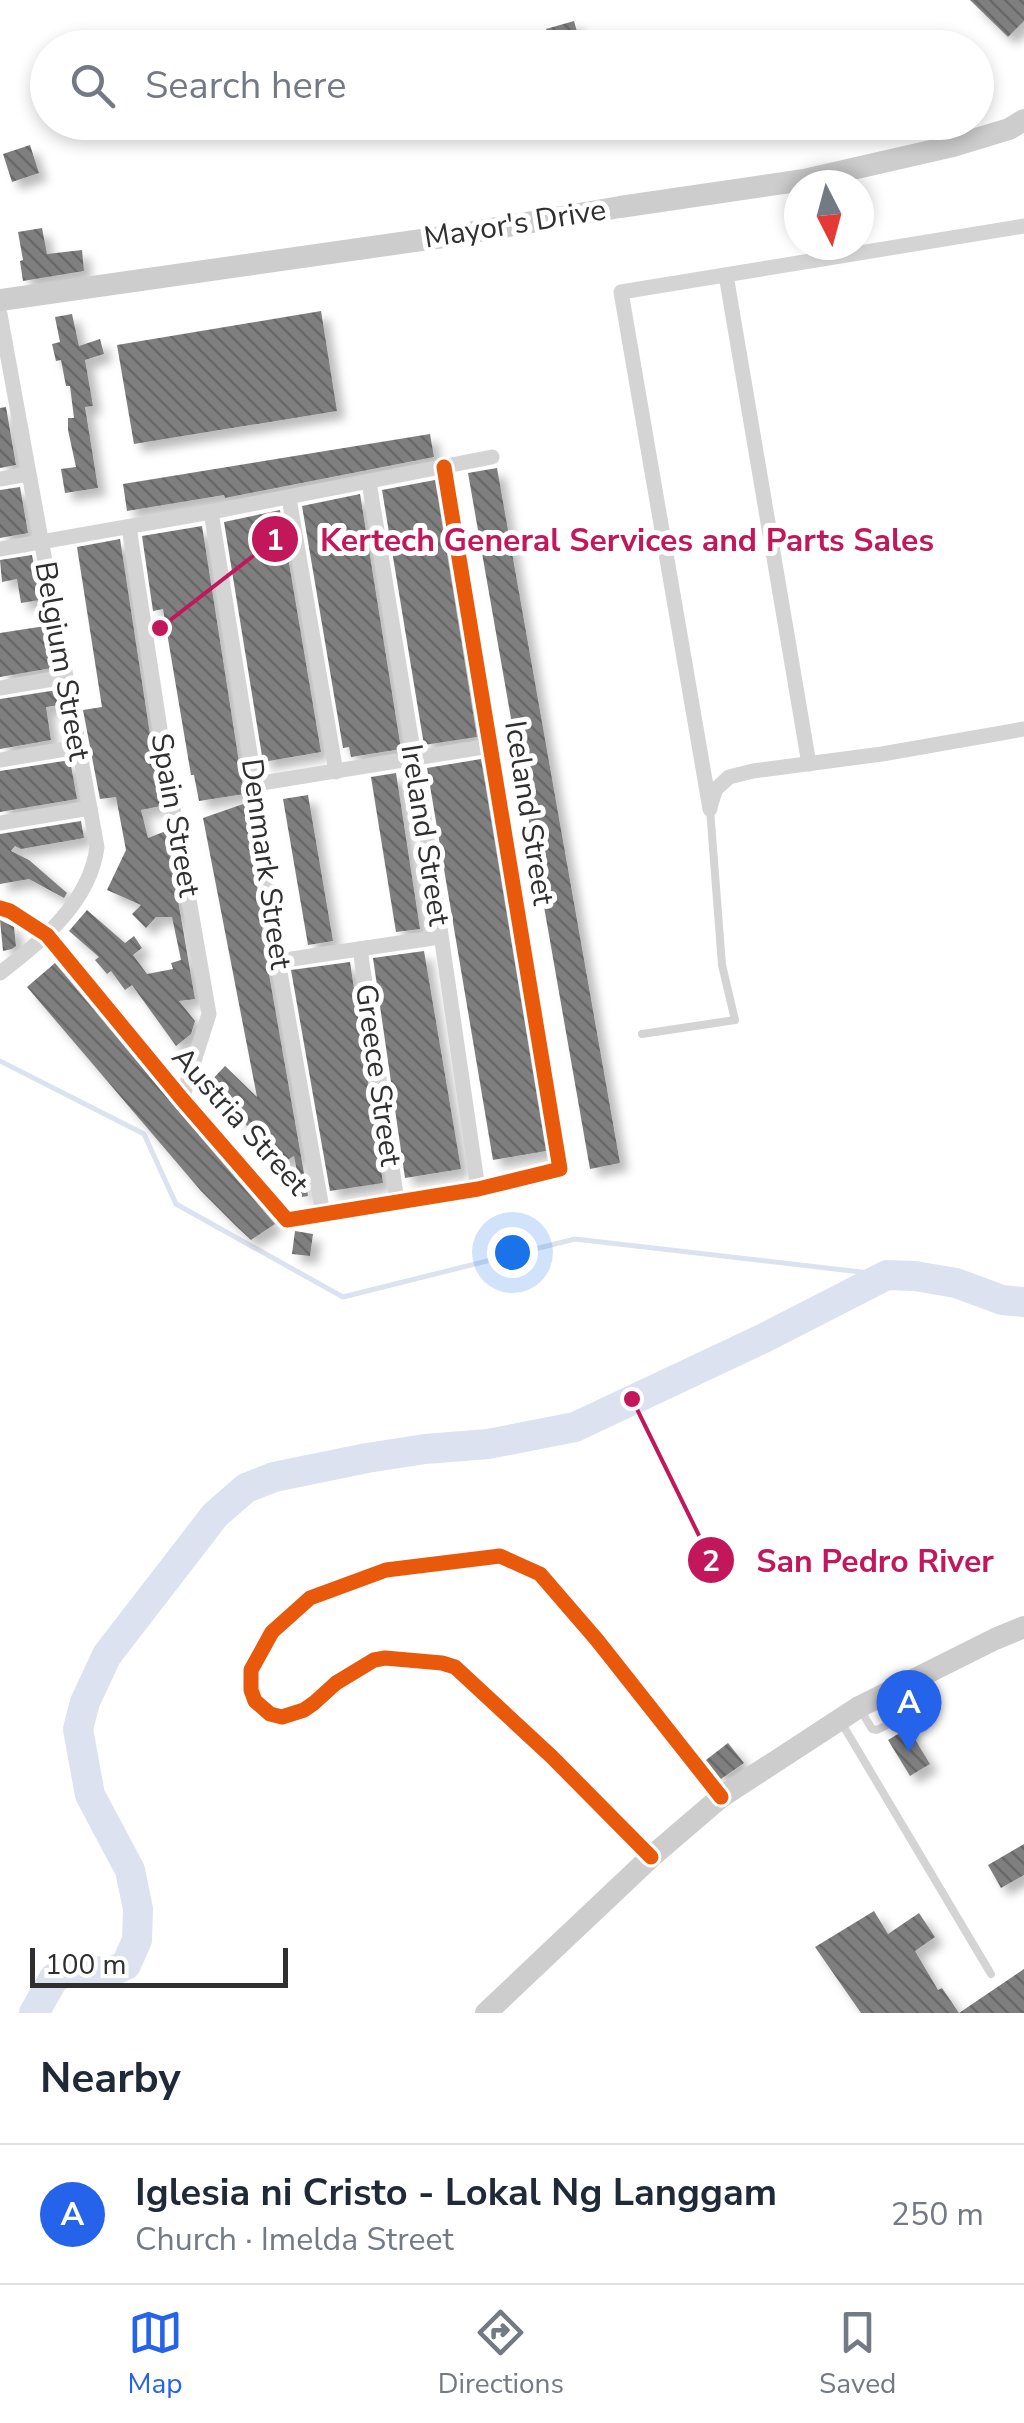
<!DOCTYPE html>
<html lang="en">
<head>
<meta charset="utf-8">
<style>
  :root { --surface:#fff; --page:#f6f6f7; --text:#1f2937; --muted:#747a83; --line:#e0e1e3; --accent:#2563eb }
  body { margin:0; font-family:"Nunito Sans",sans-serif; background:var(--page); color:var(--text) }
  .compass { position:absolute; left:784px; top:170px; width:90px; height:90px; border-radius:50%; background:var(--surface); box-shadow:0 5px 15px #0003; rotate:174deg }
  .scale { position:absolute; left:30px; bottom:25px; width:258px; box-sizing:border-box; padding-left:10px; border:5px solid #2f2f2f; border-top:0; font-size:28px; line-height:35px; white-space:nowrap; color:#2f2f2f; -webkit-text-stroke:8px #fff; paint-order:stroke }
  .you { position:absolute; left:512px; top:1252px; width:35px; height:35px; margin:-25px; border:8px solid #fff; border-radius:50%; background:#1a73e8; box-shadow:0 0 0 15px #1a73e833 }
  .badge { display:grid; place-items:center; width:65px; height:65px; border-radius:50%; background:var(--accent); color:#fff; font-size:32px; font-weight:700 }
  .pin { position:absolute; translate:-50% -82px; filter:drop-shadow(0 2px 5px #0008) }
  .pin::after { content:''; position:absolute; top:52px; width:35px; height:30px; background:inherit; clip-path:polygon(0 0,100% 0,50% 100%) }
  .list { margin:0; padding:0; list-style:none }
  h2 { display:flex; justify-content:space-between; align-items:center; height:130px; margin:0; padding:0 40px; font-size:42px }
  h2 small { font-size:32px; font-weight:400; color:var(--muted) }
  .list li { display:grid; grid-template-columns:65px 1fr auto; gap:30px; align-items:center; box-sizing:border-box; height:140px; padding:0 40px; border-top:2px solid var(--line) }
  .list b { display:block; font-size:38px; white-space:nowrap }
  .list p { margin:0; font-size:32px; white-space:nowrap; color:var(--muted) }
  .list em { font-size:32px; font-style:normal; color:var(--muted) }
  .icon { flex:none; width:55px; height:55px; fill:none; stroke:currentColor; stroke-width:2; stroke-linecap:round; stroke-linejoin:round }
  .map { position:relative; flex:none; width:1024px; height:2013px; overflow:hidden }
  .search { position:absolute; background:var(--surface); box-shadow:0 5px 15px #0003; left:30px; right:30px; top:30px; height:110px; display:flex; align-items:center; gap:25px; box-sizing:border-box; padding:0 35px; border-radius:55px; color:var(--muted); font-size:38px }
  .sheet { height:270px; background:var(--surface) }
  nav { display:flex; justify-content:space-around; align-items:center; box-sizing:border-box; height:140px; border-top:2px solid var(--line); background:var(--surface); font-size:28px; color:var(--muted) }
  nav a { display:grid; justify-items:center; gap:5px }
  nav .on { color:var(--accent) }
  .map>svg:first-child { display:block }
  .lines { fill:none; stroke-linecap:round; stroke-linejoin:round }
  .stream { stroke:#dce2ef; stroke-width:5 }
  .river { stroke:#dce2ef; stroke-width:30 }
  .building { fill:url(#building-back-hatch); filter:url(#shadow) }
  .lane { stroke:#d4d4d4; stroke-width:8 }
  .street { stroke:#d4d4d4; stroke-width:15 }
  .secondary { stroke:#cdcdcd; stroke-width:22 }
  .cycleway-casing { stroke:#fff; stroke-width:21 }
  .cycleway { stroke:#e8590c; stroke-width:15 }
  .labels { text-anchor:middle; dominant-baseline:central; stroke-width:10; stroke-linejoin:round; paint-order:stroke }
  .street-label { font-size:30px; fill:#2f2f2f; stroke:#fff }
  .leader { fill:none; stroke:#c2185b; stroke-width:4 }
  .callout-dot { fill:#c2185b; stroke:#fff; stroke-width:4 }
  .mark-label { font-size:30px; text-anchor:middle; font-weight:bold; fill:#fff }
  .callout-label { font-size:32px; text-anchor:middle; font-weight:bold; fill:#c2185b; stroke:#fff; stroke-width:10; stroke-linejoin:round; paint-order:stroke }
</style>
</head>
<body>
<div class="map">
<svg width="1024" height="2013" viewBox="0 0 1024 2013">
  <defs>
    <pattern id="building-back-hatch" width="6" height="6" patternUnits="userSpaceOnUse" patternTransform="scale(2.5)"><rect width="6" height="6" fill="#7f7f7f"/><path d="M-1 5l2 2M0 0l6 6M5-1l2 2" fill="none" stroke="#686868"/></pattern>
    <filter id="shadow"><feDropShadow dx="8" dy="8" stdDeviation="5" flood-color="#0004"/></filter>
  </defs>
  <rect width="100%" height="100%" fill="#fff"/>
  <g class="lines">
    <polyline class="stream" points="0,1061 144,1134 176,1204 343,1297 575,1239 887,1275"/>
    <polyline class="river" points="34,2013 54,1978 66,1972 113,1971 126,1965 137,1940 138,1909 130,1870 90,1795 78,1729 85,1702 107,1655 215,1515 246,1488 274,1477 367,1458 425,1449 488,1444 575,1427 764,1338 887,1275 915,1276 956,1283 1002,1300 1024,1302"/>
  </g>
  <g class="building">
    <polygon points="970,0 1024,0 1024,21 1008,37"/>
    <polygon points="574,21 580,42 562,48 552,48 546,29"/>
    <polygon points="30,145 39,173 12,182 3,154"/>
    <polygon points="42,228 47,254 82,250 84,271 23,281 20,261 23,260 18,232"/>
    <polygon points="321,311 337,411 134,444 117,345"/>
    <polygon points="72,314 79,346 100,339 104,354 85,360 93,406 85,407 98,488 65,493 61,469 76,467 68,430 68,418 74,418 70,386 66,386 61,360 56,361 52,344 60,342 55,317"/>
    <polygon points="6,407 16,465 0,468 0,408"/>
    <polygon points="430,434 434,457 225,498 224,495 127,511 123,484"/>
    <polygon points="497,468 620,1163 590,1169 468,473"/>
    <polygon points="435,480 477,737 424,745 382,490"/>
    <polygon points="20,487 28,533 0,538 0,490"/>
    <polygon points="360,494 401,749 351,757 349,747 343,748 302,506"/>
    <polygon points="280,510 321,752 263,762 224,522"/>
    <polygon points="202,526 244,794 199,801 194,775 191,775 163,609 153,611 142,536"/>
    <polygon points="120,539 161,806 141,810 148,838 166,831 195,999 179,1001 195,1021 191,1034 176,1046 132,985 125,990 111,971 107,974 95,960 99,957 69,931 87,910 125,943 134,936 142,948 133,955 147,974 173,969 171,963 181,960 172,917 156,917 146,928 132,914 141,905 107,890 126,850 116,797 100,799 83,710 102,707 77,547"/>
    <polygon points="32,555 40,600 21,603 17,579 2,582 0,560"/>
    <polygon points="45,626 52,668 0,677 0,633"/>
    <polygon points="57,690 60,705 46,707 51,740 0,749 0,699"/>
    <polygon points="481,759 546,1151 493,1160 427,768"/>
    <polygon points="70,760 77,799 0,812 0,771"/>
    <polygon points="396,773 420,929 396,932 371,777"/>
    <polygon points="308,795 333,941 308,945 283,799"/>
    <polygon points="246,803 267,963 308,1196 302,1197 294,1156 274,1168 259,1145 264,1142 206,1086 225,1066 257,1097 203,818"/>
    <polygon points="81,821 84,838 21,849 15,846 11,851 29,860 67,893 64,898 29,879 0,884 0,834"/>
    <polygon points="0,920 14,927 16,946 12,949 3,951"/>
    <polygon points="424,951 461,1169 405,1178 373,958"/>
    <polygon points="350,962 383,1183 330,1191 291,970"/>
    <polygon points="55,963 174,1106 275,1224 251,1240 236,1226 201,1191 27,987"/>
    <polygon points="295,1231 313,1234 310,1256 292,1254"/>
    <polygon points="908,1728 930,1764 910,1776 888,1740"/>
    <polygon points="728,1743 744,1763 721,1779 706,1760"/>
    <polygon points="1024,1844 1024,1875 1001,1888 988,1865"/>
    <polygon points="874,1911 888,1934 919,1913 935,1937 915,1951 938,1990 942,1988 959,2013 1024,1969 1024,2013 861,2013 815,1947"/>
  </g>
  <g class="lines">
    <g class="lane">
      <polyline points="642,1034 735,1020 722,965 710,809"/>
      <polyline points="861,1711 872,1729 877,1730 901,1718"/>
      <polyline points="841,1722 991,1974"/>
    </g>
    <g class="street">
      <polyline points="726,275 809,764"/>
      <path d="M0,314l97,533c-7,55 -55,94 -97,126"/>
      <polyline points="0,479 28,474"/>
      <polyline points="369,482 423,811 478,1189"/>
      <polyline points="289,498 336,772"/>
      <polyline points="211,512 255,784 278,961 323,1214"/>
      <polyline points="129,527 166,768 209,1014 182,1099"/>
      <polyline points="0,549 211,512 492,457"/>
      <polyline points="0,688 65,677"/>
      <polyline points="0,760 78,747"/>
      <polyline points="255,784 490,746"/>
      <polyline points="710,807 716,789 729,777 753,771 882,754 1024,729"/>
      <polyline points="710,809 621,292 1024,226"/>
      <polyline points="0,823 90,808"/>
      <polyline points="0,908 10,911 47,935 182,1099 287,1220 478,1189 560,1169 444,467"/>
      <polyline points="360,949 397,1201"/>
      <polyline points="278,961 440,937"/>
      <polyline points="651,1857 552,1757 455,1667 442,1663 385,1658 374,1660 336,1683 314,1703 304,1710 282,1717 270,1714 255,1701 251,1690 251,1670 272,1632 310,1598 386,1570 500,1556 540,1574 597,1640 721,1797"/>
    </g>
    <g class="secondary">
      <polyline points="0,300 450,236 620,207 804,180 953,146 1009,129 1024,120"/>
      <polyline points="486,2013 651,1857 721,1797 859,1707 995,1639 1024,1627"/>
    </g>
    <defs>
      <g id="cycleway">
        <polyline points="0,908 10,911 47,935 182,1099 287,1220 478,1189 560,1169 444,467"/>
        <polyline points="651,1857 552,1757 455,1667 442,1663 385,1658 374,1660 336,1683 314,1703 304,1710 282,1717 270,1714 255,1701 251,1690 251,1670 272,1632 310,1598 386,1570 500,1556 540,1574 597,1640 721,1797"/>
      </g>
    </defs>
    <use href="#cycleway" class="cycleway-casing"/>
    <use href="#cycleway" class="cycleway"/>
  </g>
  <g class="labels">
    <g class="street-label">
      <text transform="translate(515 224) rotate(-9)">Mayor's Drive</text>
      <text transform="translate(62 661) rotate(80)">Belgium Street</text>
      <text transform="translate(529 813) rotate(81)">Iceland Street</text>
      <text transform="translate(175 815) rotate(80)">Spain Street</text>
      <text transform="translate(425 835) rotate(81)">Ireland Street</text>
      <text transform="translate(266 864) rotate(82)">Denmark Street</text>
      <text transform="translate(378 1075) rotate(82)">Greece Street</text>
      <text transform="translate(240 1121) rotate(48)">Austria Street</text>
    </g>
  </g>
  <path class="leader" d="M160 628L275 539M632 1399L711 1560"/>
  <g class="callout-dot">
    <circle cx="160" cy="628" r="10"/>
    <circle cx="632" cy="1399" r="10"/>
    <circle cx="275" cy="539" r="25"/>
    <circle cx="711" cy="1560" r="25"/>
  </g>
  <g class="mark-label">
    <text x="275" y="550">1</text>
    <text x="711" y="1571">2</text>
  </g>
  <g class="callout-label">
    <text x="627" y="551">Kertech General Services and Parts Sales</text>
    <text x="875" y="1572">San Pedro River</text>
  </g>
</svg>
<svg class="compass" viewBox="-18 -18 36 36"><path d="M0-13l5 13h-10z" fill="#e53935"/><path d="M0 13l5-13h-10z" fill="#747a83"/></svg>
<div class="scale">100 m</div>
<div class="you"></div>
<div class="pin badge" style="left:909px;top:1752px">A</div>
<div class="search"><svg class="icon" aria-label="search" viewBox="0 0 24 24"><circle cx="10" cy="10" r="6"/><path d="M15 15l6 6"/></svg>Search here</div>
</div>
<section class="sheet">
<h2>Nearby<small></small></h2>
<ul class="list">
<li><span class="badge">A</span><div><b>Iglesia ni Cristo - Lokal Ng Langgam</b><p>Church · Imelda Street</p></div><em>250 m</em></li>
</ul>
</section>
<nav>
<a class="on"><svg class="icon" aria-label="map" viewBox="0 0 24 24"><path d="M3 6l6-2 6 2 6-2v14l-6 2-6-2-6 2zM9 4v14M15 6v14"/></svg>Map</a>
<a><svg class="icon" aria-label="directions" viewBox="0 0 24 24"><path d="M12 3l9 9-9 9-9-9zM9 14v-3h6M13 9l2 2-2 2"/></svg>Directions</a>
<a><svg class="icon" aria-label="saved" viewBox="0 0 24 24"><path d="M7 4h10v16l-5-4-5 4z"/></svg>Saved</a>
</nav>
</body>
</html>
